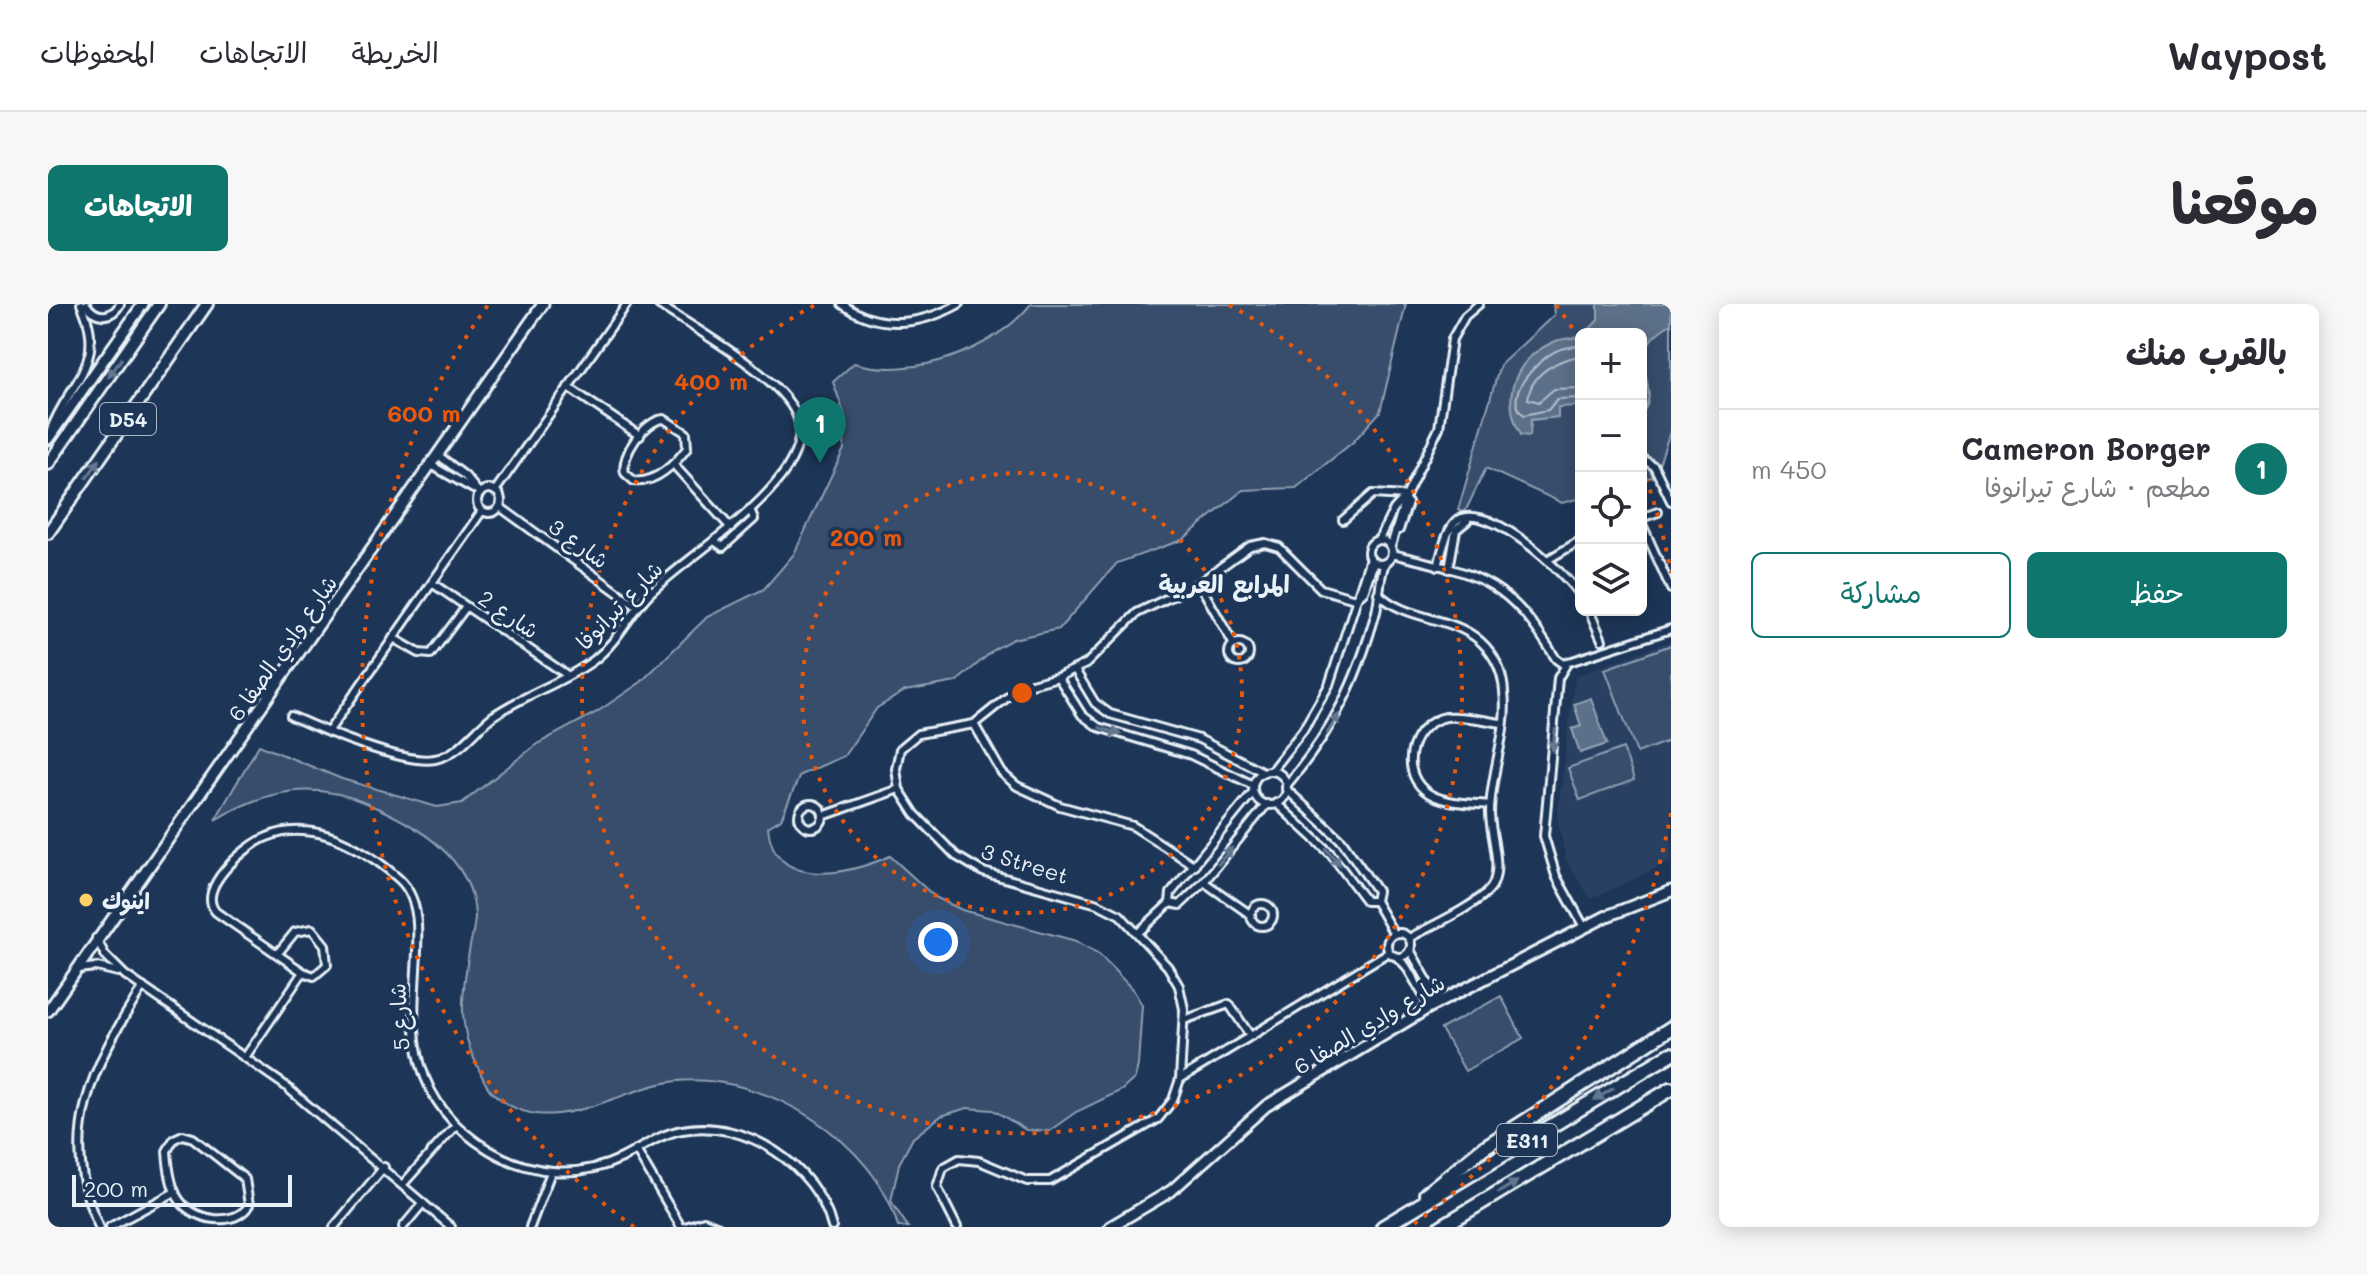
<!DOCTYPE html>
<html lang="ar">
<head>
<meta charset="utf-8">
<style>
  :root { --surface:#fff; --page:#f7f7f7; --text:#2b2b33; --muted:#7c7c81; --line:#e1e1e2; --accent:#0f766e }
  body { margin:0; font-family:Mali,"Playpen Sans Arabic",sans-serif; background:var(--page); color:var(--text); direction:rtl }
  .controls { position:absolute; right:24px; top:24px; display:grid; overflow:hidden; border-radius:12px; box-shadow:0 4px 20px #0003 }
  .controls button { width:72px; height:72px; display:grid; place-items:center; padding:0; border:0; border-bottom:2px solid var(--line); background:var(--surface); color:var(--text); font:40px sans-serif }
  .scale { position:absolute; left:24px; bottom:20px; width:220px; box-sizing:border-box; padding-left:8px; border:4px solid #e8f1f8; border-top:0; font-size:22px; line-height:28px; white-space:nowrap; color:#e8f1f8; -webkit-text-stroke:6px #1d3557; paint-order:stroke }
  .you { position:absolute; left:890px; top:638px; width:28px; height:28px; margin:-20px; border:6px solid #fff; border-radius:50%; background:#1a73e8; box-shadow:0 0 0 12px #1a73e833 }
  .badge { display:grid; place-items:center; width:52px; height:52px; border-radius:50%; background:var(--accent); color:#fff; font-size:26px; font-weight:700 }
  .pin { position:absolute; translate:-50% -66px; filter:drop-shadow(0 2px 4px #0008) }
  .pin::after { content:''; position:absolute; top:42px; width:28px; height:24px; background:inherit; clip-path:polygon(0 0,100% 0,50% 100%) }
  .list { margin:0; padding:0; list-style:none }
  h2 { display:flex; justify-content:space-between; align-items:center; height:104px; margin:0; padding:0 32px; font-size:34px }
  h2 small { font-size:26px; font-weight:400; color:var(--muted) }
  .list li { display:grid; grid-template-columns:52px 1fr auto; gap:24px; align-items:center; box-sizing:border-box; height:120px; padding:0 32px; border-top:2px solid var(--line) }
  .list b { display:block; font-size:30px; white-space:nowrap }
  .list p { margin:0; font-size:26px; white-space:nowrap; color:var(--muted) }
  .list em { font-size:26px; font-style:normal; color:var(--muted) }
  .actions { display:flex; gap:16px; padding:24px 32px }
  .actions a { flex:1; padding:18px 0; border:2px solid var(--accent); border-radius:12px; text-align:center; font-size:28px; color:var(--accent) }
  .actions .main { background:var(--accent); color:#fff }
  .icon { flex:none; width:44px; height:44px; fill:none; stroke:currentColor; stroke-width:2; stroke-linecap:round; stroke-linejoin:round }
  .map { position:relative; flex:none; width:1623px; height:923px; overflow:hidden; direction:ltr; border-radius:12px }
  header { display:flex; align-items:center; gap:48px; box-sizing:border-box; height:112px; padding:0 40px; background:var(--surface); border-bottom:2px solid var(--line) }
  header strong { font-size:38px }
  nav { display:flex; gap:44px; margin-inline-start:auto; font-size:28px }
  .intro { display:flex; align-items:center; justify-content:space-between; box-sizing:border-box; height:192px; padding:0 48px }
  h1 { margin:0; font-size:56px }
  .button { padding:20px 36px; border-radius:12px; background:var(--accent); color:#fff; font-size:28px; font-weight:700 }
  main { display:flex; gap:48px; padding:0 48px }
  aside { flex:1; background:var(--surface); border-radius:12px; box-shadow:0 4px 20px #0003 }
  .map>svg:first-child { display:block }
  .built { fill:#2a4162 }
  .green { fill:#374d6c; stroke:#909fb2; stroke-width:2 }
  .water { fill:#5d7089; stroke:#95a4b5; stroke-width:2 }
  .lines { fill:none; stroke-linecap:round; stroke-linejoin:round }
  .shore { stroke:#b0bdcc; stroke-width:2 }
  .street-casing { stroke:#e8f1f8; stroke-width:12 }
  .secondary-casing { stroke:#e8f1f8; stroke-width:15 }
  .primary-casing { stroke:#e8f1f8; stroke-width:16 }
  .highway-casing { stroke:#e8f1f8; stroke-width:18 }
  .street { stroke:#1d3557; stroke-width:6 }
  .secondary { stroke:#1d3557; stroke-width:9 }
  .primary { stroke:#1d3557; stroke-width:10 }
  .highway { stroke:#1d3557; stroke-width:12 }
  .oneway { fill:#64778f }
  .ring { fill:none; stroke:#e8590c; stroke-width:4; stroke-dasharray:4 8 }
  .poi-dot { fill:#ffd166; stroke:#1d3557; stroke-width:3 }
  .labels { text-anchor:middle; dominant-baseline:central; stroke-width:7; stroke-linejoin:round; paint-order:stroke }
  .shield { fill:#1d3557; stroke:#abb9c8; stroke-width:2 }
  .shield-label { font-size:20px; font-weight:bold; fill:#e8f1f8 }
  .street-label { font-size:22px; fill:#e8f1f8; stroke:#1d3557 }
  .poi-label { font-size:22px; font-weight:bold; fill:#e8f1f8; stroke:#1d3557; text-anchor:start }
  .neighbourhood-label { font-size:24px; font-weight:bold; fill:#e8f1f8; stroke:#1d3557 }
  .centre { fill:#e8590c; stroke:#1d3557; stroke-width:4 }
  .ring-label { font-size:24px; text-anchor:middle; font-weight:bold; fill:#e8590c; stroke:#1d3557; stroke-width:7; stroke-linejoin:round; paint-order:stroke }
</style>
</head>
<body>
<header>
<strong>Waypost</strong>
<nav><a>الخريطة</a><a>الاتجاهات</a><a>المحفوظات</a></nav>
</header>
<div class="intro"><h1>موقعنا</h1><a class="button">الاتجاهات</a></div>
<main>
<aside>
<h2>بالقرب منك<small></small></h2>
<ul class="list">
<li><span class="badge">1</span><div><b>Cameron Borger</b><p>مطعم · شارع تيرانوفا</p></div><em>450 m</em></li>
</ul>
<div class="actions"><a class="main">حفظ</a><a>مشاركة</a></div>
</aside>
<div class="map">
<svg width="1623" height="923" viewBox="0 0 1623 923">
  <rect width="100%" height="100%" fill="#1d3557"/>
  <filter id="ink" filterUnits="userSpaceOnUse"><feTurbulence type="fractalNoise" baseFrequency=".0125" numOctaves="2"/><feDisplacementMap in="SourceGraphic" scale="16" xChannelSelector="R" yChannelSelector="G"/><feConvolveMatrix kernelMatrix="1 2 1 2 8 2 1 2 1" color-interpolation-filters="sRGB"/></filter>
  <g filter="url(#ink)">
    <polygon class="built" points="1623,337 1623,557 1543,595 1519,558 1509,515 1527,372"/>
    <g class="green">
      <path d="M983,0h375l-26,108 -27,30 -57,46 -53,2 -61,50 -65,23 -58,66 -46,10 -18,10 -39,33 -51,9 -28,17 -33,48 -44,19 -19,44 -13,8c6,65 81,47 122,29l45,41 27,13 114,31 23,13 35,37 8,14 -4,60 -3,13 -13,12 -46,22 -27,19 -23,-1 -33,-20 -26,-2 -26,8 -28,22 -14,26 -8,37 17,26h-10c-22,-86 -134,-155 -221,-146 -62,7 -132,66 -187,9 -6,-7 -10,-19 -14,-27 -20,-39 -13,-76 -6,-117 2,-10 5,-21 5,-30 -2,-59 -60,-92 -107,-112 -55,-24 -103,-14 -153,16l44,-75 83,34 95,28 25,-4 75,-59 60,-32 44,-30 66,-65 57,-28 30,-35 50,-105 1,-33 -12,-34 21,-19c59,17 139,-12 177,-59z"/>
      <polygon points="1505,0 1623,0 1623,125 1607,172 1593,176 1593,30 1533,30 1533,194 1514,199 1438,164 1417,208 1410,206 1452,61 1506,11"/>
      <polygon points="1623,341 1623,436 1589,449 1557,365"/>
      <polygon points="1575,444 1586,476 1532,496 1520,464"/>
      <polygon points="1453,692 1475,734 1417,767 1393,725"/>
    </g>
    <g class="water">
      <path d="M1550,0h73v20c-56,32 -4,63 -30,90v-80h-56l13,-14z"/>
      <path d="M1533,32v70l-23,1v10l-27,3 -1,16 -9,-1c-21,-38 -7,-77 35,-94 8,-3 17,-2 25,-5z"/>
      <polygon points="1543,394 1559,440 1532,449 1524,425 1533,422 1526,400"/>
    </g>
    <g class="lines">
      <g class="shore">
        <path d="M1533,41c-8,2 -17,2 -25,6 -18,9 -55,45 -32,64l24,-5 9,-11 24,-1"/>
        <path d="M1533,52c-23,3 -50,17 -53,43l11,3 15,-13 27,-1"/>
      </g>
      <defs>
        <g id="street">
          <path d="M38,0c9,14 25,16 34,0"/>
          <path d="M794,0c37,27 79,21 117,0"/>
          <polyline points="520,83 592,132"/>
          <path d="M616,115l22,14 1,15c-11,15 -32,36 -53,33l-9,-8c-5,-18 20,-53 39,-54z"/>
          <path d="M2,128c18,-51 59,-67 31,-128"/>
          <polyline points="390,151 417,172 432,190"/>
          <polyline points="1593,154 1606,162 1623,197"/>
          <polyline points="625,160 683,224"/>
          <polyline points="383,161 425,185"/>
          <circle cx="441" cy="197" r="12"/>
          <polyline points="447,187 579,0"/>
          <polyline points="452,203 590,303"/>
          <polyline points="1593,214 1610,208"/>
          <polyline points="1295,216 1325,190 1358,192"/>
          <polyline points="1593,218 1623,285"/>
          <polyline points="1351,226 1360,199"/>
          <polyline points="1331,235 1346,205 1358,192"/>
          <circle cx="1332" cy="248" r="12"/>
          <polyline points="668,238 675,243 706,215 702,205"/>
          <polyline points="1343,242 1358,192 1391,124 1404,35 1417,12 1431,0"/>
          <path d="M1344,250c89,21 115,24 164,105l7,5 108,-35"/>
          <polyline points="1501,255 1533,236"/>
          <path d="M1390,262c4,-13 8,-38 20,-46 31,-19 108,53 123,77"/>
          <polyline points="1401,265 1408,226 1419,217"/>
          <polyline points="384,279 519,371"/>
          <polyline points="1151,279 1186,341"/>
          <path d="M1330,289c29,30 80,21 108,54 11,13 17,28 18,45 5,40 -14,81 -14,121 0,22 13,53 2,73 -11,18 -63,41 -83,52"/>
          <polyline points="1541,306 1554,336"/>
          <polyline points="345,334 371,349 383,350 418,303"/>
          <circle cx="1191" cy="349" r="10"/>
          <polyline points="1518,361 1510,374 1496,532 1508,572 1536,623"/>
          <polyline points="1027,366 1047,399 1062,410 1151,435 1215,468"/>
          <polyline points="1010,373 1034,411 1050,423 1143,451 1205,481"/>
          <path d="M243,412c31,14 113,49 144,43 25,-5 39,-29 58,-43 32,-22 70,-33 101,-56 23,-18 35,-44 54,-65 37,-39 162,-110 151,-172 -8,-42 -105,-94 -141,-119"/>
          <polyline points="926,420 954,469 969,482 1012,502 1085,522 1147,562"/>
          <polyline points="280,428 434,207"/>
          <polyline points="1223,467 1255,426 1281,381 1322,254"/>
          <circle cx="1222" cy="484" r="17"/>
          <path d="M1238,482c48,-57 70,-103 90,-174 4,-17 3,-33 9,-49"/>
          <polyline points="1205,488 1123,589 1122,599 1132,601 1156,578 1219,500"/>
          <polyline points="1228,499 1282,549 1318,597 1327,597 1329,587 1294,537 1238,485"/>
          <circle cx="763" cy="512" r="12"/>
          <path d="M1442,501c-20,-2 -50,-1 -66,-15 -26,-23 -11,-67 22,-73 18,-2 39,4 56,6"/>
          <polyline points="775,512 851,485"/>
          <polyline points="1156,578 1203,611"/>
          <polyline points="1327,597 1346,630"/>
          <circle cx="1214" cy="611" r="11"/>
          <polyline points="1091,628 1122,599"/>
          <circle cx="1351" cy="641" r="12"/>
          <polyline points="48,634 57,651 77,671 235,780 403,923"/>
          <polyline points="1362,646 1391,697"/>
          <path d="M230,649l17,-21 17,-3 13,16 2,20 -13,11 -11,-4 -87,-60c-21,-23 30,-67 51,-75 12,-5 24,-7 36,-6 33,1 72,26 96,48 55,50 -44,190 90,271 41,25 90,29 133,8 20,-10 38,-24 60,-28 63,-12 135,36 150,97"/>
          <polyline points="1349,653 1358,662 1382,703"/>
          <polyline points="30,665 49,663 70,668"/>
          <polyline points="1136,716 1181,700 1201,730"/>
          <polyline points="198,752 255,668"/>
          <polyline points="1132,775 1341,648"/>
          <path d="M135,831l10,3 52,41 4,26c-13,22 -53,17 -69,-4 -9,-12 -12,-35 -13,-50l7,-12z"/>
          <polyline points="588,846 633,923"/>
          <polyline points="355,880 408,821"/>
          <path d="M51,923c-43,-91 -6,-163 44,-240"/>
          <polyline points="62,923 127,888"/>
          <polyline points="286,923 336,863"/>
          <polyline points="355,923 375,899"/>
          <polyline points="482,923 503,868"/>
          <polyline points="637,923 656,917 671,923"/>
          <polyline points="909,923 889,883 895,864 911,855 931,857 979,877 1002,877 1110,815 1125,796 1132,775 1136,705 1131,682 1120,663 1072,611 1050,600 935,568 908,552 867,510 851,485 848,465 852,445 870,430 926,420 972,383 1010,373 1038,360 1089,309 1151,279 1202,242 1217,239 1231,243 1273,285 1307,295 1316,287 1326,258"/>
        </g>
        <g id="secondary">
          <polyline points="0,135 95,0"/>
          <polyline points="0,707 495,0"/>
          <polyline points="1062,923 1123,887 1218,802 1382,703 1559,612 1623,587"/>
        </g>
        <g id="primary">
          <polyline points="0,160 111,0"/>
          <polyline points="0,229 159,0"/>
        </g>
        <g id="highway">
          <polyline points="1378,890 1435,844 1623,724"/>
          <polyline points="1335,923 1623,750"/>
          <polyline points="1393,923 1623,785"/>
        </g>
      </defs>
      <use href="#street" class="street-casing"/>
      <use href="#secondary" class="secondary-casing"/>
      <use href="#primary" class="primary-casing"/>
      <use href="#highway" class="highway-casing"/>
      <use href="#street" class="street"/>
      <use href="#secondary" class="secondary"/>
      <use href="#primary" class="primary"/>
      <use href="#highway" class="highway"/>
    </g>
    <defs><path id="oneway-solid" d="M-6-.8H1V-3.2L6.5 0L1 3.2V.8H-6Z" transform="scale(2)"/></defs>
    <g class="oneway">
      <use href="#oneway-solid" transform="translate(67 64) rotate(125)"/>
      <use href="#oneway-solid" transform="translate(45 165) rotate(-55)"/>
      <use href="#oneway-solid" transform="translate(1285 420) rotate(-59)"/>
      <use href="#oneway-solid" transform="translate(1062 427) rotate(18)"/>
      <use href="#oneway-solid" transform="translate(1506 436) rotate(98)"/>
      <use href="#oneway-solid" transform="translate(1177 552) rotate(-51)"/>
      <use href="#oneway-solid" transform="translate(1285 553) rotate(50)"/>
      <use href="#oneway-solid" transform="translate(1556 790) rotate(149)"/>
      <use href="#oneway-solid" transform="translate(1460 883) rotate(-31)"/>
    </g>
  </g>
  <g class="ring">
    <circle cx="974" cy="389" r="220"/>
    <path d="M1181 1A440 440 0 1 1 767 1"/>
    <path d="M1623 509A660 660 0 0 1 1362 923M586 923A660 660 0 0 1 440 1M1508 1A660 660 0 0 1 1531 34M1594 163A660 660 0 0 1 1623 269"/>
  </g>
  <circle class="poi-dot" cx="38" cy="596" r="8"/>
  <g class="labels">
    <g class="shield">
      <rect x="52" y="99" width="56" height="32" rx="6"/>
      <rect x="1449" y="820" width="60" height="32" rx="6"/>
    </g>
    <g class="shield-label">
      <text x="80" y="115">D54</text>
      <text x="1479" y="836">E311</text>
    </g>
    <g class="street-label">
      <text transform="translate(531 239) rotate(36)">شارع 3</text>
      <text transform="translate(571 301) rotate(-46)">شارع تيرانوفا</text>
      <text transform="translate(461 310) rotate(34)">شارع 2</text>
      <text transform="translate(234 344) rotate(-55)">شارع وادي الصفا 6</text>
      <text transform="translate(977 559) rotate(17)">3 Street</text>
      <text transform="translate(351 713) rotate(-94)">شارع 5</text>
      <text transform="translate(1321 720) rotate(-31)">شارع وادي الصفا 6</text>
    </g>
    <g class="poi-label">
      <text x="54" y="596">اينوك</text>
    </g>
    <g class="neighbourhood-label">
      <text x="1176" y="279">المرابع العربية</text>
    </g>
  </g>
  <circle cx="974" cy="389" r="12" class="centre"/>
  <g class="ring-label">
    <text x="663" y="86">400 m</text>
    <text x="376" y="118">600 m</text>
    <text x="818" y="242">200 m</text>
  </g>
</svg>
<div class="controls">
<button>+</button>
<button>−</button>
<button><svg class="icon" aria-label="locate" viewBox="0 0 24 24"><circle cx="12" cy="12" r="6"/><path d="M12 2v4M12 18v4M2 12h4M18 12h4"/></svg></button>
<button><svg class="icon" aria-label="layers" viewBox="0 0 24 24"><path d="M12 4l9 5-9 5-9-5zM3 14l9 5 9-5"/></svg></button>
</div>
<div class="scale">200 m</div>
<div class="you"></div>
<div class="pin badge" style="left:772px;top:159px">1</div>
</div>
</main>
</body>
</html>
